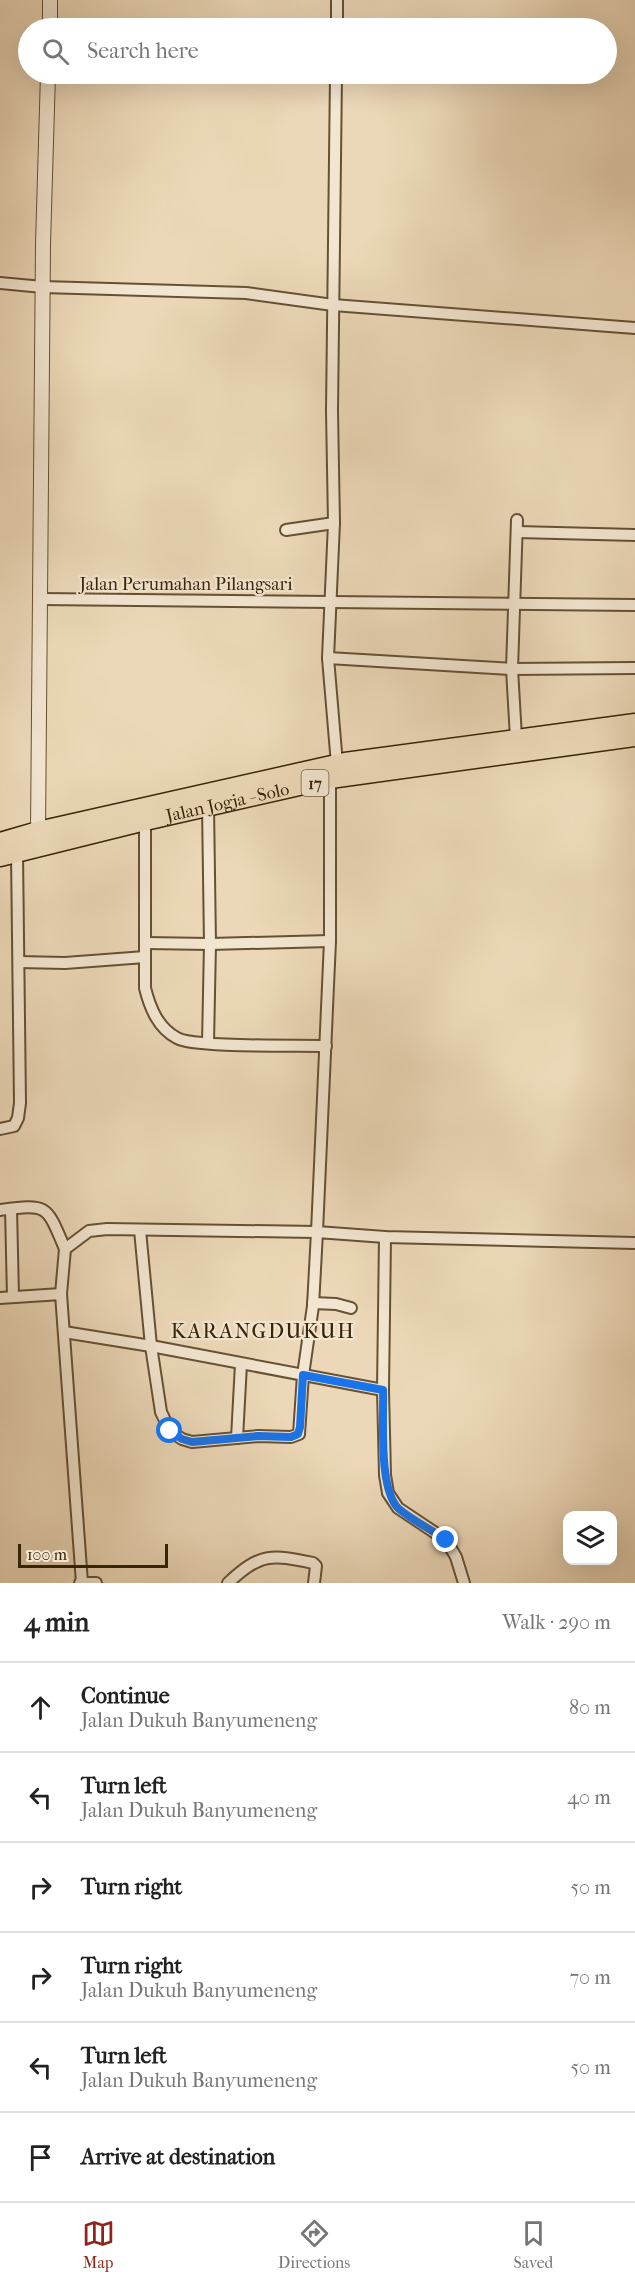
<!DOCTYPE html>
<html lang="en">
<head>
<meta charset="utf-8">
<style>
  :root { --surface:#fff; --page:#f6f6f6; --text:#222; --muted:#767676; --line:#e0e0e0; --accent:#8f2418 }
  body { margin:0; font-family:"IM FELL French Canon",serif; background:var(--page); color:var(--text) }
  .controls { position:absolute; right:18px; bottom:18px; display:grid; overflow:hidden; border-radius:12px; box-shadow:0 6px 24px #0002 }
  .controls button { width:54px; height:54px; display:grid; place-items:center; padding:0; border:0; border-bottom:2px solid var(--line); background:var(--surface); color:var(--text); font:30px sans-serif }
  .scale { position:absolute; left:18px; bottom:15px; width:150px; box-sizing:border-box; padding-left:6px; border:3px solid #382407; border-top:0; font-size:16px; line-height:21px; white-space:nowrap; color:#382407; -webkit-text-stroke:4px #f3e6d1; paint-order:stroke }
  .stop { position:absolute; width:18px; height:18px; margin:-14px; border:4px solid #1a73e8; border-radius:50%; background:#fff }
  .stop.end { background:#1a73e8; border-color:#fff; box-shadow:0 2px 6px #0008 }
  .list { margin:0; padding:0; list-style:none }
  h2 { display:flex; justify-content:space-between; align-items:center; height:78px; margin:0; padding:0 24px; font-size:26px }
  h2 small { font-size:20px; font-weight:400; color:var(--muted) }
  .list li { display:grid; grid-template-columns:39px 1fr auto; gap:18px; align-items:center; box-sizing:border-box; height:90px; padding:0 24px; border-top:2px solid var(--line) }
  .list b { display:block; font-size:22px; white-space:nowrap }
  .list p { margin:0; font-size:20px; white-space:nowrap; color:var(--muted) }
  .list em { font-size:20px; font-style:normal; color:var(--muted) }
  .icon { flex:none; width:33px; height:33px; fill:none; stroke:currentColor; stroke-width:2; stroke-linecap:round; stroke-linejoin:round }
  .map { position:relative; flex:none; width:635px; height:1583px; overflow:hidden }
  .search { position:absolute; background:var(--surface); box-shadow:0 6px 24px #0002; left:18px; right:18px; top:18px; height:66px; display:flex; align-items:center; gap:15px; box-sizing:border-box; padding:0 21px; border-radius:33px; color:var(--muted); font-size:22px }
  .sheet { height:618px; background:var(--surface) }
  nav { display:flex; justify-content:space-around; align-items:center; box-sizing:border-box; height:84px; border-top:2px solid var(--line); background:var(--surface); font-size:16px; color:var(--muted) }
  nav a { display:grid; justify-items:center; gap:3px }
  nav .on { color:var(--accent) }
  .map>svg:first-child { display:block }
  .lines { fill:none; stroke-linecap:round; stroke-linejoin:round }
  .minor-casing { stroke:#655133; stroke-width:14 }
  .tertiary-casing { stroke:#655133; stroke-width:16 }
  .trunk-casing { stroke:#382407; stroke-width:21 }
  .minor { stroke:#f3e6d1; stroke-width:10 }
  .tertiary { stroke:#f3e6d1; stroke-width:14 }
  .trunk { stroke:#ecd8b8; stroke-width:18 }
  .route { stroke:#1a73e8; stroke-width:8 }
  .labels { text-anchor:middle; dominant-baseline:central; stroke-width:4.5; stroke-linejoin:round; paint-order:stroke }
  .shield { fill:#f3e6d1; stroke:#705e44; stroke-width:1.5 }
  .shield-label { font-size:16px; font-weight:bold; fill:#382407 }
  .street-label { font-size:18px; fill:#382407; stroke:#f3e6d1 }
  .quarter-label { font-size:21px; letter-spacing:1.5px; fill:#382407; stroke:#f3e6d1 }
</style>
</head>
<body>
<div class="map">
<svg width="635" height="1583" viewBox="0 0 635 1583">
  <rect width="100%" height="100%" fill="#ecd8b8"/>
  <filter id="stains"><feTurbulence type="fractalNoise" baseFrequency=".00333" numOctaves="4"/><feColorMatrix values="0 0 0 0 .2 0 0 0 0 .09 0 0 0 0 .02 0 0 0 .5 -.17"/></filter>
  <radialGradient id="worn" r=".72"><stop offset=".6" stop-color="#630" stop-opacity="0"/><stop offset="1" stop-color="#630" stop-opacity=".3"/></radialGradient>
  <g class="lines">
    <defs>
      <g id="minor">
        <polyline points="337,28 337,0"/>
        <polyline points="336,74 332,411 334,523 328,658 337,764"/>
        <polyline points="0,283 43,287 246,293 333,305 635,328"/>
        <polyline points="286,530 334,523"/>
        <polyline points="517,532 635,535"/>
        <polyline points="41,599 635,605"/>
        <polyline points="328,658 512,669 635,668"/>
        <polyline points="516,738 512,669 517,520"/>
        <path d="M145,821v167c5,20 13,40 32,50 16,10 124,7 149,8"/>
        <polyline points="145,943 210,944 330,941"/>
        <polyline points="19,962 65,963 145,957"/>
        <polyline points="208,1043 210,944 208,806"/>
        <polyline points="0,1129 14,1126 18,1118 20,1103 17,853"/>
        <polyline points="11,1209 13,1296"/>
        <path d="M0,1210c48,-6 46,-6 65,39"/>
        <polyline points="140,1230 151,1346 161,1412 170,1431 182,1439 192,1442 258,1436 291,1437 299,1434 303,1375 313,1306 317,1232 385,1237 635,1243"/>
        <polyline points="385,1237 383,1390 385,1475 388,1493 398,1508 446,1540 456,1557 464,1583"/>
        <polyline points="0,1298 61,1294"/>
        <polyline points="313,1303 336,1304 351,1308"/>
        <polyline points="64,1332 151,1346 383,1390"/>
        <polyline points="237,1438 241,1364"/>
        <polyline points="80,1583 96,1583"/>
        <polyline points="82,1583 61,1294 65,1249 89,1231 107,1229 317,1232 330,941 330,779"/>
        <path d="M228,1583c32,-30 43,-29 85,-20l3,3 -2,17"/>
      </g>
      <g id="tertiary">
        <polyline points="50,28 50,0"/>
        <polyline points="38,831 43,244 48,74"/>
      </g>
      <g id="trunk">
        <polyline points="0,842 38,831 345,762 635,723"/>
        <path id="s1" d="M0,857l145,-36 185,-42 305,-42"/>
      </g>
    </defs>
    <use href="#minor" class="minor-casing"/>
    <use href="#tertiary" class="tertiary-casing"/>
    <use href="#trunk" class="trunk-casing"/>
    <use href="#minor" class="minor"/>
    <use href="#tertiary" class="tertiary"/>
    <use href="#trunk" class="trunk"/>
  </g>
  <g class="lines">
    <path class="route" d="M170,1431l12,8 10,3 66,-6 33,1 7,-3 2,-7 3,-52 80,15c1,28 -5,100 16,119 13,11 33,21 47,31"/>
  </g>
  <g class="labels">
    <rect class="shield" x="301.5" y="770" width="27" height="26" rx="4.5"/>
    <g class="shield-label">
      <text x="315" y="783">17</text>
    </g>
    <g class="street-label">
      <text x="186" y="584">Jalan Perumahan Pilangsari</text>
      <text stroke="none"><textPath href="#s1" startOffset="234">Jalan Jogja - Solo</textPath></text>
    </g>
    <g class="quarter-label">
      <text x="263" y="1331">KARANGDUKUH</text>
    </g>
  </g>
  <rect width="100%" height="100%" filter="url(#stains)"/>
  <rect width="100%" height="100%" fill="url(#worn)"/>
</svg>
<div class="controls">
<button><svg class="icon" aria-label="layers" viewBox="0 0 24 24"><path d="M12 4l9 5-9 5-9-5zM3 14l9 5 9-5"/></svg></button>
</div>
<div class="scale">100 m</div>
<div class="stop" style="left:170px;top:1431px"></div>
<div class="stop end" style="left:446px;top:1540px"></div>
<div class="search"><svg class="icon" aria-label="search" viewBox="0 0 24 24"><circle cx="10" cy="10" r="6"/><path d="M15 15l6 6"/></svg>Search here</div>
</div>
<section class="sheet">
<h2>4 min<small>Walk · 290 m</small></h2>
<ul class="list">
<li><svg class="icon" aria-label="ahead" viewBox="0 0 24 24"><path d="M12 20V5M6 11l6-6 6 6"/></svg><div><b>Continue</b><p>Jalan Dukuh Banyumeneng</p></div><em>80 m</em></li>
<li><svg class="icon" aria-label="left" viewBox="0 0 24 24"><path d="M17 20v-9H6M10 6l-5 5 5 5"/></svg><div><b>Turn left</b><p>Jalan Dukuh Banyumeneng</p></div><em>40 m</em></li>
<li><svg class="icon" aria-label="right" viewBox="0 0 24 24"><path d="M7 20v-9h11M14 6l5 5-5 5"/></svg><div><b>Turn right</b></div><em>50 m</em></li>
<li><svg class="icon" aria-label="right" viewBox="0 0 24 24"><path d="M7 20v-9h11M14 6l5 5-5 5"/></svg><div><b>Turn right</b><p>Jalan Dukuh Banyumeneng</p></div><em>70 m</em></li>
<li><svg class="icon" aria-label="left" viewBox="0 0 24 24"><path d="M17 20v-9H6M10 6l-5 5 5 5"/></svg><div><b>Turn left</b><p>Jalan Dukuh Banyumeneng</p></div><em>50 m</em></li>
<li><svg class="icon" aria-label="arrive" viewBox="0 0 24 24"><path d="M6 21V4h12l-3 4 3 4H6"/></svg><div><b>Arrive at destination</b></div></li>
</ul>
</section>
<nav>
<a class="on"><svg class="icon" aria-label="map" viewBox="0 0 24 24"><path d="M3 6l6-2 6 2 6-2v14l-6 2-6-2-6 2zM9 4v14M15 6v14"/></svg>Map</a>
<a><svg class="icon" aria-label="directions" viewBox="0 0 24 24"><path d="M12 3l9 9-9 9-9-9zM9 14v-3h6M13 9l2 2-2 2"/></svg>Directions</a>
<a><svg class="icon" aria-label="saved" viewBox="0 0 24 24"><path d="M7 4h10v16l-5-4-5 4z"/></svg>Saved</a>
</nav>
</body>
</html>
